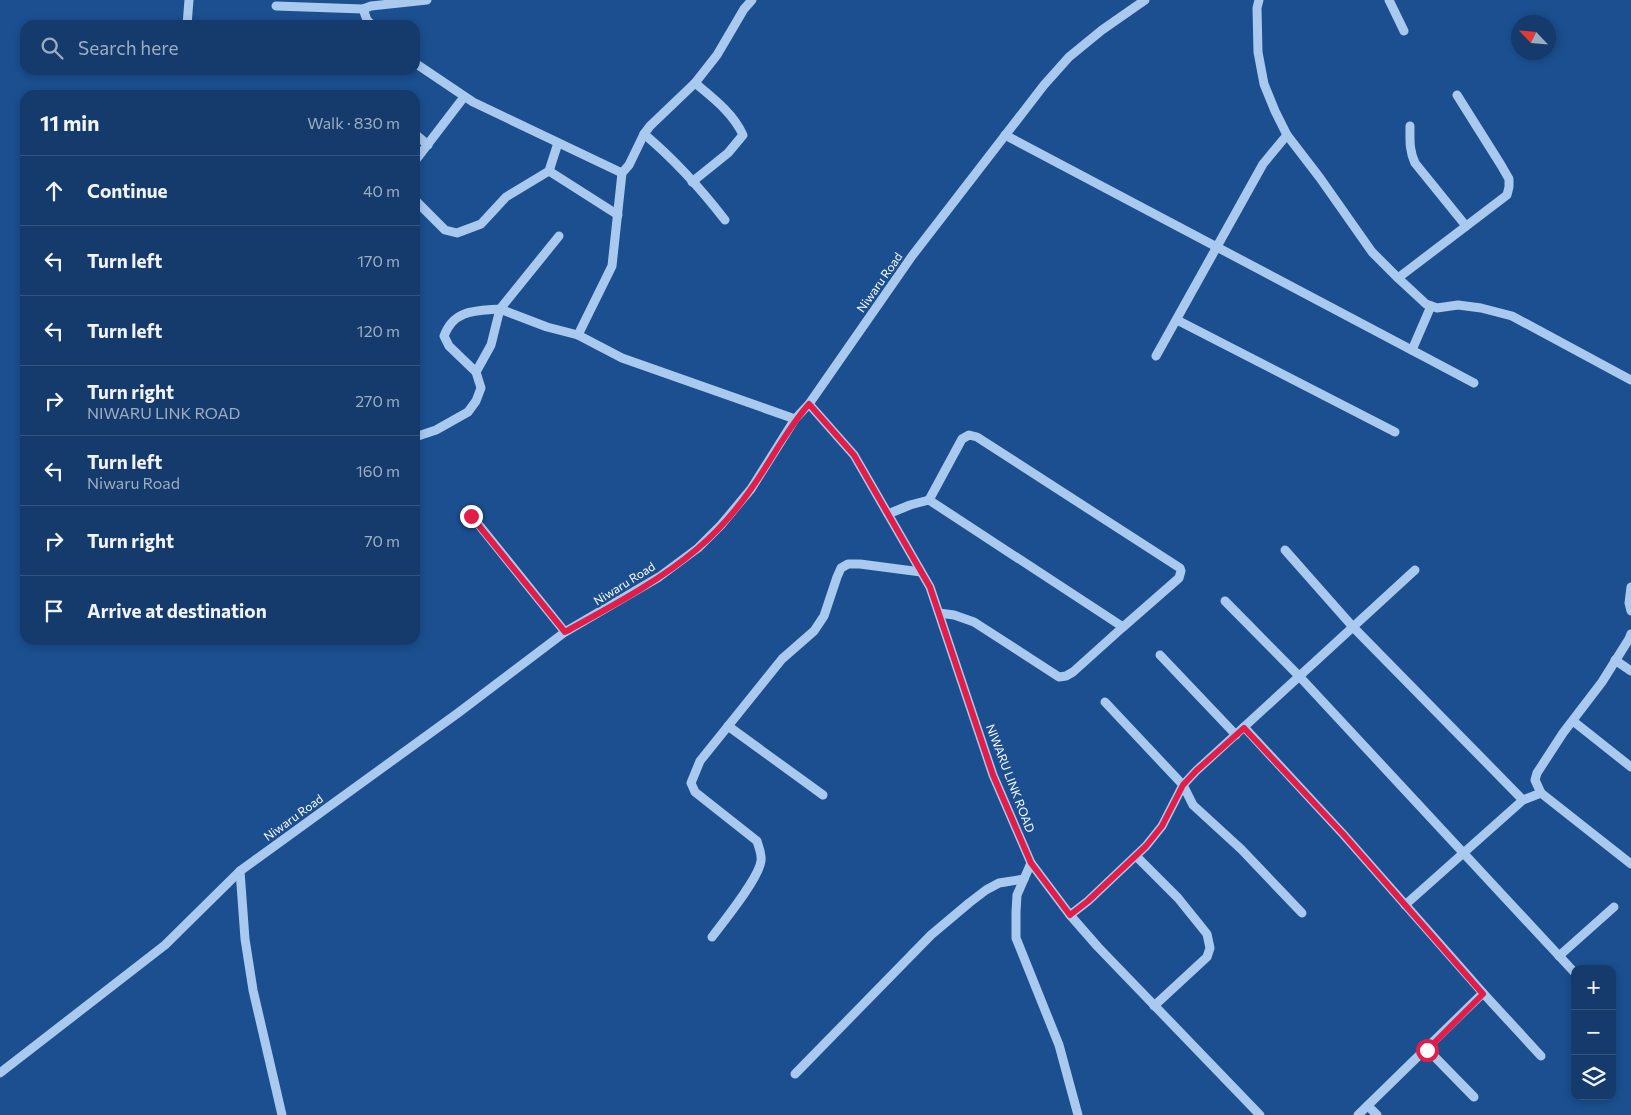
<!DOCTYPE html>
<html lang="en">
<head>
<meta charset="utf-8">
<style>
  :root { --surface:#143b6b; --page:#1d4271; --text:#f1f3f6; --muted:#9dadc1; --line:#33557e }
  body { margin:0; font-family:Commissioner,sans-serif; background:var(--page); color:var(--text) }
  .controls { position:absolute; right:15px; bottom:15px; display:grid; overflow:hidden; border-radius:10px; box-shadow:0 2px 8px #0003 }
  .controls button { width:45px; height:45px; display:grid; place-items:center; padding:0; border:0; border-bottom:1px solid var(--line); background:var(--surface); color:var(--text); font:25px sans-serif }
  .compass { position:absolute; left:1511px; top:15px; width:45px; height:45px; border-radius:50%; background:var(--surface); box-shadow:0 2px 8px #0003; rotate:296deg }
  .stop { position:absolute; width:15px; height:15px; margin:-11px; border:4px solid #e11d48; border-radius:50%; background:#fff }
  .stop.end { background:#e11d48; border-color:#fff; box-shadow:0 1px 5px #0008 }
  .list { margin:0; padding:0; list-style:none }
  h2 { display:flex; justify-content:space-between; align-items:center; height:65px; margin:0; padding:0 20px; font-size:21px }
  h2 small { font-size:16px; font-weight:400; color:var(--muted) }
  .list li { display:grid; grid-template-columns:32px 1fr auto; gap:15px; align-items:center; box-sizing:border-box; height:70px; padding:0 20px; border-top:1px solid var(--line) }
  .list b { display:block; font-size:19px; white-space:nowrap }
  .list p { margin:0; font-size:16px; white-space:nowrap; color:var(--muted) }
  .list em { font-size:16px; font-style:normal; color:var(--muted) }
  .icon { flex:none; width:28px; height:28px; fill:none; stroke:currentColor; stroke-width:2; stroke-linecap:round; stroke-linejoin:round }
  .map { position:relative; flex:none; width:1631px; height:1115px; overflow:hidden }
  .search { position:absolute; background:var(--surface); box-shadow:0 2px 8px #0003; left:20px; top:20px; width:400px; height:55px; display:flex; align-items:center; gap:12px; box-sizing:border-box; padding:0 18px; border-radius:15px; color:var(--muted); font-size:19px }
  .panel { position:absolute; background:var(--surface); box-shadow:0 2px 8px #0003; left:20px; top:90px; width:400px; height:555px; border-radius:15px }
  .map>svg:first-child { display:block }
  .lines { fill:none; stroke-linecap:round; stroke-linejoin:round }
  .minor { stroke:#a9c9ee; stroke-width:9 }
  .route { stroke:#e11d48; stroke-width:6 }
  .labels { text-anchor:middle; dominant-baseline:central; stroke-width:5; stroke-linejoin:round; paint-order:stroke }
  .street-label { font-size:12px; fill:#fff; stroke:#1b4f8f }
</style>
</head>
<body>
<div class="map">
<svg width="1631" height="1115" viewBox="0 0 1631 1115">
  <rect width="100%" height="100%" fill="#1b4f8f"/>
  <g class="lines">
    <g class="minor">
      <polyline points="752,0 744,9 717,55 695,83 650,126 644,134 629,165 622,173 612,266 578,335 622,358 795,419"/>
      <polyline points="1259,0 1257,8 1258,52 1264,84 1275,111 1287,135 1320,178 1372,252 1398,278 1426,304 1437,308 1458,305 1481,308 1512,316 1631,380"/>
      <polyline points="1389,0 1404,31"/>
      <polyline points="276,6 363,9"/>
      <polyline points="187,25 189,0"/>
      <polyline points="372,25 367,20 363,9 371,6 427,0"/>
      <polyline points="415,63 473,102 622,173"/>
      <path d="M1410,126c0,14 -1,24 5,37l51,63"/>
      <polyline points="415,134 428,145"/>
      <path d="M644,134c30,25 57,55 81,86"/>
      <polyline points="1005,135 1474,383"/>
      <polyline points="415,161 464,97"/>
      <polyline points="549,171 618,215"/>
      <path d="M692,182l36,-29 15,-18c-10,-22 -30,-37 -48,-52"/>
      <polyline points="415,200 445,230 457,233 481,224 506,197 549,171 558,143"/>
      <polyline points="1398,278 1507,195 1509,187 1509,179 1501,165 1457,95"/>
      <polyline points="1177,320 1395,432"/>
      <polyline points="1412,350 1431,306"/>
      <polyline points="1156,356 1263,164 1287,135"/>
      <path d="M476,372l-27,-26 -5,-10c10,-27 32,-25 56,-27l59,-73"/>
      <polyline points="809,404 854,455 930,587 993,775 1031,863 1070,915 1098,947 1260,1115"/>
      <polyline points="415,437 436,430 468,412 476,401 481,388 476,372 491,345 500,309 547,327 578,335"/>
      <polyline points="929,500 962,439 969,435 977,437 1180,568 1181,571 1179,578 1123,627"/>
      <polyline points="888,514 910,505 929,500 1123,627 1073,672 1066,676 1059,677 974,622 954,615 939,613"/>
      <polyline points="471,515 565,632"/>
      <polyline points="1285,550 1353,627 1523,800"/>
      <polyline points="1631,587 1629,603 1631,611"/>
      <polyline points="1225,601 1299,676 1575,973"/>
      <polyline points="1631,634 1629,639 1602,682 1563,733 1537,773 1535,780 1541,793 1631,864"/>
      <polyline points="1160,655 1236,735"/>
      <polyline points="1615,660 1631,671"/>
      <polyline points="1105,702 1183,785 1193,805 1241,849 1302,913"/>
      <polyline points="1573,721 1631,767"/>
      <polyline points="728,726 823,795"/>
      <polyline points="1244,727 1343,834 1483,993 1541,1056"/>
      <polyline points="1136,856 1178,898 1207,934 1210,948 1207,957 1154,1006"/>
      <polyline points="1031,863 1017,895 1016,912 1016,938 1059,1045 1078,1115"/>
      <polyline points="240,871 245,939 253,990 282,1115"/>
      <polyline points="1405,905 1523,800 1541,793"/>
      <polyline points="1070,915 1088,901 1146,846 1162,826 1183,785 1196,771 1415,570"/>
      <path d="M712,937c12,-16 47,-59 49,-76 1,-7 -2,-13 -4,-20l-62,-49 -4,-9 9,-22 82,-102 32,-28 10,-15 13,-39 4,-9 7,-4h12l61,8"/>
      <polyline points="1559,956 1614,907"/>
      <polyline points="1427,1049 1474,1097"/>
      <polyline points="0,1073 165,945 240,871 458,713 565,632 659,577 698,548 721,525 751,489 795,419 809,404 912,256 1044,85 1069,57 1102,30 1145,0"/>
      <polyline points="795,1074 931,935 969,903 986,890 999,883 1024,879"/>
      <polyline points="1368,1106 1377,1115"/>
      <polyline points="1358,1115 1483,993"/>
    </g>
  </g>
  <g class="lines">
    <path class="route" d="M471,516l94,116c45,-25 93,-50 132,-83 19,-16 40,-40 54,-60 20,-28 35,-59 58,-85l45,51 76,132 63,188 38,88 39,52 18,-14 58,-55 16,-20 21,-41 13,-14 48,-43 99,106 140,160 -56,56"/>
  </g>
  <g class="labels">
    <g class="street-label">
      <text transform="translate(879 282) rotate(-55)">Niwaru Road</text>
      <text transform="translate(624 583) rotate(-32)">Niwaru Road</text>
      <text transform="translate(1011 778) rotate(69)">NIWARU LINK ROAD</text>
      <text transform="translate(293 817) rotate(-36)">Niwaru Road</text>
    </g>
  </g>
</svg>
<div class="controls">
<button>+</button>
<button>−</button>
<button><svg class="icon" aria-label="layers" viewBox="0 0 24 24"><path d="M12 4l9 5-9 5-9-5zM3 14l9 5 9-5"/></svg></button>
</div>
<svg class="compass" viewBox="-18 -18 36 36"><path d="M0-13l5 13h-10z" fill="#e53935"/><path d="M0 13l5-13h-10z" fill="#9dadc1"/></svg>
<div class="stop" style="left:1427px;top:1050px"></div>
<div class="stop end" style="left:471px;top:516px"></div>
<div class="search"><svg class="icon" aria-label="search" viewBox="0 0 24 24"><circle cx="10" cy="10" r="6"/><path d="M15 15l6 6"/></svg>Search here</div>
<section class="panel">
<h2>11 min<small>Walk · 830 m</small></h2>
<ul class="list">
<li><svg class="icon" aria-label="ahead" viewBox="0 0 24 24"><path d="M12 20V5M6 11l6-6 6 6"/></svg><div><b>Continue</b></div><em>40 m</em></li>
<li><svg class="icon" aria-label="left" viewBox="0 0 24 24"><path d="M17 20v-9H6M10 6l-5 5 5 5"/></svg><div><b>Turn left</b></div><em>170 m</em></li>
<li><svg class="icon" aria-label="left" viewBox="0 0 24 24"><path d="M17 20v-9H6M10 6l-5 5 5 5"/></svg><div><b>Turn left</b></div><em>120 m</em></li>
<li><svg class="icon" aria-label="right" viewBox="0 0 24 24"><path d="M7 20v-9h11M14 6l5 5-5 5"/></svg><div><b>Turn right</b><p>NIWARU LINK ROAD</p></div><em>270 m</em></li>
<li><svg class="icon" aria-label="left" viewBox="0 0 24 24"><path d="M17 20v-9H6M10 6l-5 5 5 5"/></svg><div><b>Turn left</b><p>Niwaru Road</p></div><em>160 m</em></li>
<li><svg class="icon" aria-label="right" viewBox="0 0 24 24"><path d="M7 20v-9h11M14 6l5 5-5 5"/></svg><div><b>Turn right</b></div><em>70 m</em></li>
<li><svg class="icon" aria-label="arrive" viewBox="0 0 24 24"><path d="M6 21V4h12l-3 4 3 4H6"/></svg><div><b>Arrive at destination</b></div></li>
</ul>
</section>
</div>
</body>
</html>
